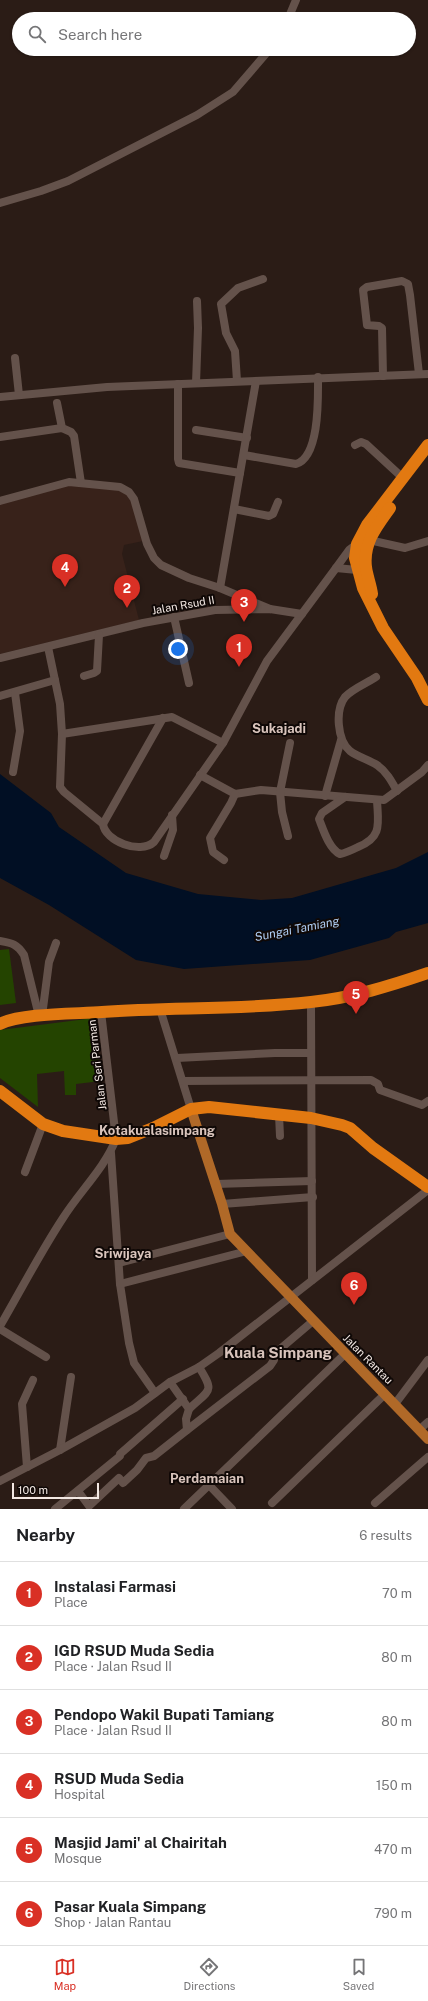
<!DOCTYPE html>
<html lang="en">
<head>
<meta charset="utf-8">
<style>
  :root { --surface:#fff; --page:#f2f2f2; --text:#202124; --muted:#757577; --line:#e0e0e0; --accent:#d93025 }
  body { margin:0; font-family:"Public Sans",sans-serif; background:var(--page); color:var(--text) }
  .scale { position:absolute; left:12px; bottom:10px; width:87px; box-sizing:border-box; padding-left:4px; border:2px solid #f3e8e3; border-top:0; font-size:11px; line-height:14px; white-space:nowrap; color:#f3e8e3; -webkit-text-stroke:3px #0f0806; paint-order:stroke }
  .you { position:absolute; left:178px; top:649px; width:14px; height:14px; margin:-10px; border:3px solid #fff; border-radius:50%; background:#1a73e8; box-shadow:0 0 0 6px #1a73e833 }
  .badge { display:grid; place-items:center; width:26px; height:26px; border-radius:50%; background:var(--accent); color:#fff; font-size:13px; font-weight:700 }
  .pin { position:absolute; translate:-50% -33px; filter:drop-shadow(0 1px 2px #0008) }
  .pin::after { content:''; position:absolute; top:21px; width:14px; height:12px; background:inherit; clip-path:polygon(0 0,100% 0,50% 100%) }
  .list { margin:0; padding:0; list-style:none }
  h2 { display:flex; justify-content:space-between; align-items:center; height:52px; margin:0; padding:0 16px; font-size:17px }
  h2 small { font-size:13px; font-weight:400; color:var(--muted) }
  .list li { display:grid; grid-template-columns:26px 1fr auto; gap:12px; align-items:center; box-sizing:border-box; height:64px; padding:0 16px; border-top:1px solid var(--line) }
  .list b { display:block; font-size:15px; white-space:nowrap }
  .list p { margin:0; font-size:13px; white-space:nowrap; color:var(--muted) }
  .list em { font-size:13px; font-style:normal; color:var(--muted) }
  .icon { flex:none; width:22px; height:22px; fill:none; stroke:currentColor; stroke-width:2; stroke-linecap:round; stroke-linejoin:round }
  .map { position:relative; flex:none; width:428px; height:1509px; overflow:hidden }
  .search { position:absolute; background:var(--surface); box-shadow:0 1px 3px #0004; left:12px; right:12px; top:12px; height:44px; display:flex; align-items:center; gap:10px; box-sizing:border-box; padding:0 14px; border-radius:22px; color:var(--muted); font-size:15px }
  .sheet { height:436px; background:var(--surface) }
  nav { display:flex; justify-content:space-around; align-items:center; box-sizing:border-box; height:56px; border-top:1px solid var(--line); background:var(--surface); font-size:11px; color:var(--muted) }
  nav a { display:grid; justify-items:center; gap:2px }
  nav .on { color:var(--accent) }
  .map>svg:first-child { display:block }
  .built { fill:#38221a }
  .green { fill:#244400 }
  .water { fill:#010f24 }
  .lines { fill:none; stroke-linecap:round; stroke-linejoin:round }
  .minor { stroke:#64524b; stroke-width:8 }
  .major { stroke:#b06928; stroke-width:10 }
  .highway { stroke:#e27911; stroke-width:12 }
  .labels { text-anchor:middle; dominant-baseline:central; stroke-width:4; stroke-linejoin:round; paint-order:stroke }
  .street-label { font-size:11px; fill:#f3e8e3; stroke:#0f0806 }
  .water-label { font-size:12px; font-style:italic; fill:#b0cef4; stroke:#0f0806 }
  .quarter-label { font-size:13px; font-weight:bold; fill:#d9c4bc; stroke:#0f0806 }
  .district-label { font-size:15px; font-weight:bold; fill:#d9c4bc; stroke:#0f0806 }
</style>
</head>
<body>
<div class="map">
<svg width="428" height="1509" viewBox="0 0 428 1509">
  <rect width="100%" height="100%" fill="#2b1c16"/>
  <polygon class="built" points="71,484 121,489 130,497 143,541 124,545 122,554 139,620 0,654 0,503"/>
  <g class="green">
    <polygon points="9,949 16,1003 0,1005 0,950"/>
    <polygon points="94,1018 101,1081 76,1084 76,1095 65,1095 64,1071 37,1074 38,1107 0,1078 0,1030"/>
  </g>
  <polygon class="water" points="0,774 51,813 59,827 126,873 198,894 261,900 292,898 396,868 428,852 428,923 396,932 389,938 310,960 184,969 136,960 49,905 0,878"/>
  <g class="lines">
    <g class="minor">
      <polyline points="288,19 296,0"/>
      <polyline points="0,203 41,191 68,181 197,115 233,92 270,49"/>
      <polyline points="15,358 19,395"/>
      <polyline points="383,376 382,328 379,326 367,325 363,290 367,287 402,281 408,284 410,295 419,374"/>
      <polyline points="237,381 235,351 226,333 221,304 238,288 263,279"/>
      <polyline points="196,383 198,328 197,301"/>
      <polyline points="178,384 178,459 179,463 240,473"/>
      <polyline points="0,397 107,387 428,374"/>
      <polyline points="57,403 62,428 71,432 74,436 81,483"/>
      <polyline points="196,430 247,438"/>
      <polyline points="0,437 62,428"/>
      <polyline points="355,445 361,442 366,444 404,479"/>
      <path d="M244,455l52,9c24,-7 22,-67 22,-87"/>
      <polyline points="0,501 69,482 120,487 129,492 134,499 147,544 154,558 161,565 189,578 220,588 270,609"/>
      <polyline points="234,509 269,516 273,514 278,502"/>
      <polyline points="369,540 405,548 428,541"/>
      <polyline points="336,568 357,570"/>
      <polyline points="220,588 256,381"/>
      <polyline points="174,617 189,683"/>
      <path d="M48,647l12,57 2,30 -2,53 4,5 39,32c2,17 37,31 51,18l69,-99 44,-82 69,-93 13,-18 8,-6"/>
      <polyline points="0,658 143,623 215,610 270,609 302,614"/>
      <polyline points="84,676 94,673 97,671 99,635"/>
      <path d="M376,677c-9,6 -24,12 -31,20 -10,13 -8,43 5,54 8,6 19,9 27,14 10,7 15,17 20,26"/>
      <polyline points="0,696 55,680"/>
      <polyline points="62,734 172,717 223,743"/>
      <polyline points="13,772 20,731 15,693"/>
      <polyline points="200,775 235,794 261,790 384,800 422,772 428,765"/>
      <polyline points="325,796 341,740"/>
      <path d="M345,797l-23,16 -3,6c4,10 10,30 21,35 6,-1 12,-4 18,-7 25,-10 20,-24 19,-47"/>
      <polyline points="103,824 163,718"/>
      <polyline points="288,836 282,812 280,792 290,743"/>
      <polyline points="164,856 173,830 172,815"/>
      <polyline points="224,860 213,852 210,838 231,803 235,794"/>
      <path d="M0,941c12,2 17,3 24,14l15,61"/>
      <polyline points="311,1002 312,1280"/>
      <polyline points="160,1009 191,1109"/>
      <polyline points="42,1016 49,962 56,943"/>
      <polyline points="177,1058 275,1053 311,1053"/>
      <polyline points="183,1081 371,1080 378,1084 380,1090 422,1105 428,1101"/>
      <polyline points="279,1115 280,1136"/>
      <polyline points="111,1153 120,1284 129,1343 134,1363 155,1393"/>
      <polyline points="25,1172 43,1124"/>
      <polyline points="216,1184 312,1181"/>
      <polyline points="222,1204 313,1197"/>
      <polyline points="119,1263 230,1234"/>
      <polyline points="120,1284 247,1251"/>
      <path d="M0,1326c21,-36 40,-73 63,-108 17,-27 41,-49 53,-79l-15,-127"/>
      <polyline points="0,1329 46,1357"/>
      <polyline points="395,1404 428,1360"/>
      <path d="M189,1409c21,-20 26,-16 10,-42"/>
      <polyline points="187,1430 270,1366 274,1360 273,1355 313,1321"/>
      <polyline points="419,1430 428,1422"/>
      <polyline points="60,1450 71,1377"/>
      <polyline points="27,1467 22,1404 33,1380"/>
      <polyline points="0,1481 60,1450 135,1408 170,1382 199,1367 219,1353 428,1190"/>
      <polyline points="209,1485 232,1509"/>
      <polyline points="78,1491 89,1506 119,1478 123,1483 137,1470 146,1458 154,1456 187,1430 186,1419 189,1409 170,1382"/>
      <polyline points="272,1503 385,1394"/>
      <polyline points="375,1503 428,1457"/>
      <polyline points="55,1509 120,1456 120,1454 183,1399"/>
      <polyline points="184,1509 345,1354"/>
    </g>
    <polyline class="major" points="191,1109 222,1204 230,1234 428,1439"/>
    <g class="highway">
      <polyline points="428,445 367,525 357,544 355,558 363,588 383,628 417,678 428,700"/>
      <path d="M372,594c-1,-9 -5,-18 -6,-27 -3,-24 11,-41 24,-59"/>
      <path d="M0,1024c21,-11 77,-10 102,-12 69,-5 139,-2 209,-10 40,-4 79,-16 117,-29"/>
      <polyline points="0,1091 43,1124 63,1131 116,1139 128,1138 153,1128 191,1109 209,1107 311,1118 342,1125 350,1128 373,1148 428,1187"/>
    </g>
  </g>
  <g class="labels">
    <g class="street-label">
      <text transform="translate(183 605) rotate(-10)">Jalan Rsud II</text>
      <text transform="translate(97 1065) rotate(-97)">Jalan Seri Parman</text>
      <text transform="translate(368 1359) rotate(45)">Jalan Rantau</text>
    </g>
    <g class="water-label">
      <text transform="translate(297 929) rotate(-11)">Sungai Tamiang</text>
    </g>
    <g class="quarter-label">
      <text x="279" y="728">Sukajadi</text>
      <text x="157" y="1130">Kotakualasimpang</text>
      <text x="123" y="1253">Sriwijaya</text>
      <text x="207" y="1478">Perdamaian</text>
    </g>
    <g class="district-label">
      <text x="278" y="1352">Kuala Simpang</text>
    </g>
  </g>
</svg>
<div class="scale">100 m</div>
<div class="you"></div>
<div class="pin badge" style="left:239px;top:667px">1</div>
<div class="pin badge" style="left:127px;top:608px">2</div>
<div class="pin badge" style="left:244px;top:622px">3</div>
<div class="pin badge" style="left:65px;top:587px">4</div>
<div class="pin badge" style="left:356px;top:1014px">5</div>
<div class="pin badge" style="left:354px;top:1305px">6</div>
<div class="search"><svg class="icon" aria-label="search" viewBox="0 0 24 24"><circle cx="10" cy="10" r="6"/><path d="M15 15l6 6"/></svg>Search here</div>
</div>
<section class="sheet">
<h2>Nearby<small>6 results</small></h2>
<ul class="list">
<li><span class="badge">1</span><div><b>Instalasi Farmasi</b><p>Place</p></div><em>70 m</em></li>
<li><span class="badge">2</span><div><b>IGD RSUD Muda Sedia</b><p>Place · Jalan Rsud II</p></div><em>80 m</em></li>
<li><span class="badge">3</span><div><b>Pendopo Wakil Bupati Tamiang</b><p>Place · Jalan Rsud II</p></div><em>80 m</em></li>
<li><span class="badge">4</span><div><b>RSUD Muda Sedia</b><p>Hospital</p></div><em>150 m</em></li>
<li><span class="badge">5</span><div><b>Masjid Jami' al Chairitah</b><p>Mosque</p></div><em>470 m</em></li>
<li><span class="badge">6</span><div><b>Pasar Kuala Simpang</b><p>Shop · Jalan Rantau</p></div><em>790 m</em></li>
</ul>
</section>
<nav>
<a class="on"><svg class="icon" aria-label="map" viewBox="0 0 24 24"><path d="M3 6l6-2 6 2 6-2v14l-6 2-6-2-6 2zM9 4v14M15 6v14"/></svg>Map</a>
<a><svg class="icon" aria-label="directions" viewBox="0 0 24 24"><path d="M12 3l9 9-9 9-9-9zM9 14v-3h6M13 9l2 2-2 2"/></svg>Directions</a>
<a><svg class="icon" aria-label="saved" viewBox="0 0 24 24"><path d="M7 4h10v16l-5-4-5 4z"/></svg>Saved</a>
</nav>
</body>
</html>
